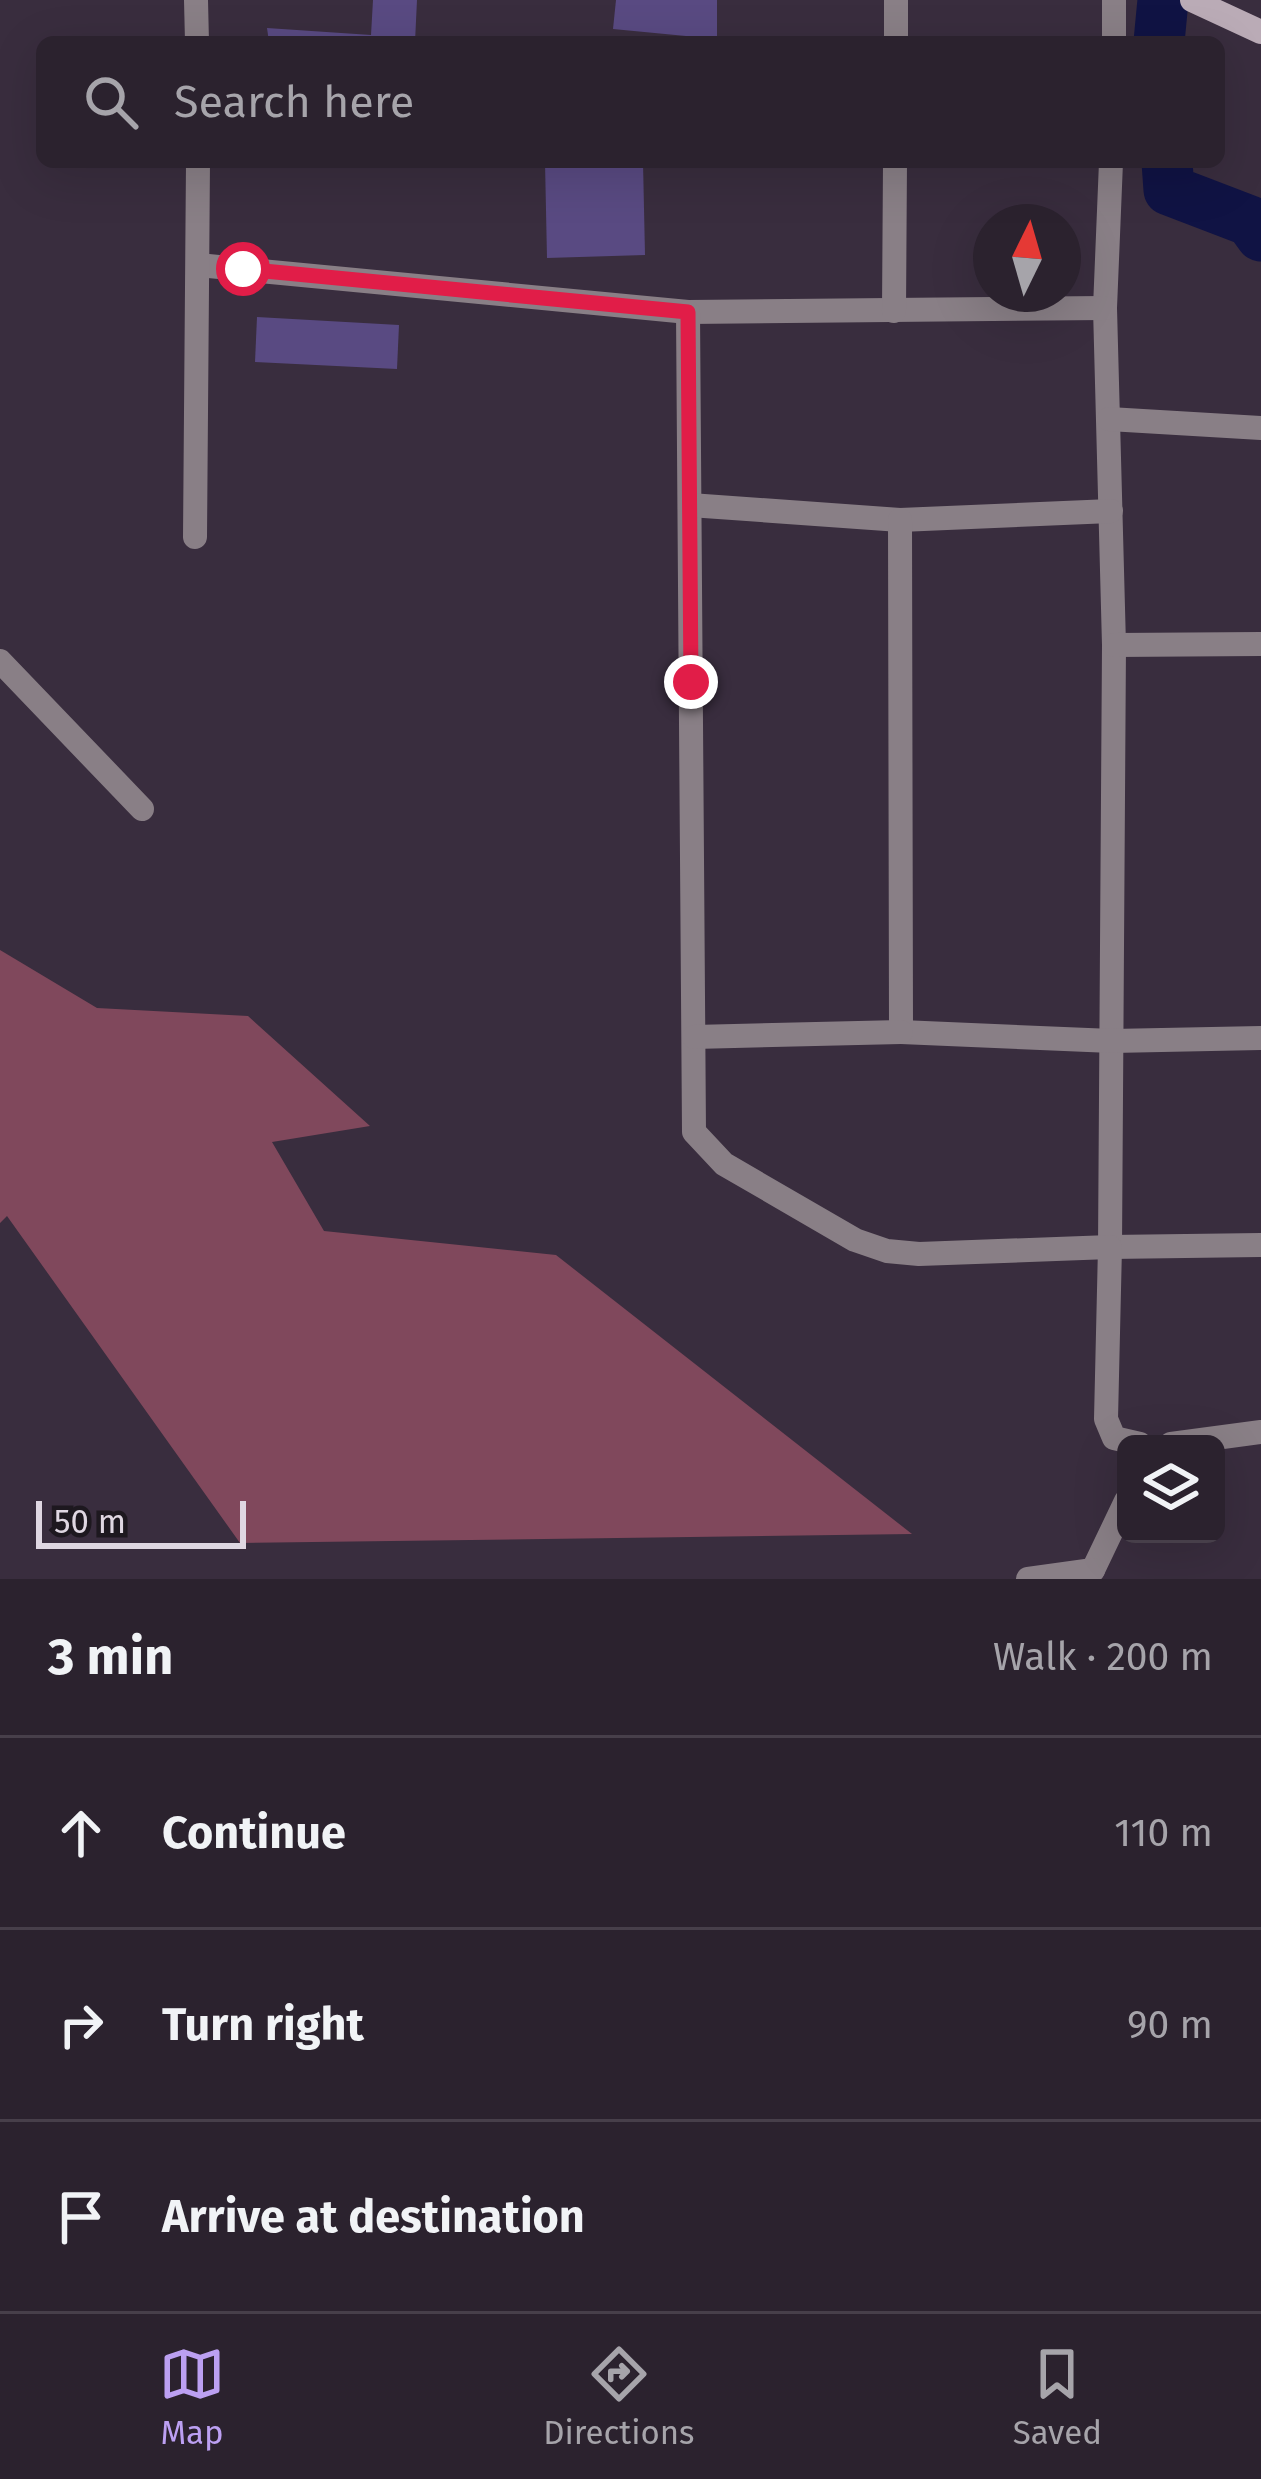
<!DOCTYPE html>
<html lang="en">
<head>
<meta charset="utf-8">
<style>
  :root { --surface:#2b222e; --page:#372f3a; --text:#f1f3f6; --muted:#a6a4aa; --line:#473f4a; --accent:#bca0f2 }
  body { margin:0; font-family:"Fira Sans",sans-serif; background:var(--page); color:var(--text) }
  .controls { position:absolute; right:36px; bottom:36px; display:grid; overflow:hidden; border-radius:18px; box-shadow:0 12px 48px #0002 }
  .controls button { width:108px; height:108px; display:grid; place-items:center; padding:0; border:0; border-bottom:3px solid var(--line); background:var(--surface); color:var(--text); font:60px sans-serif }
  .compass { position:absolute; left:973px; top:204px; width:108px; height:108px; border-radius:50%; background:var(--surface); box-shadow:0 12px 48px #0002; rotate:5deg }
  .scale { position:absolute; left:36px; bottom:30px; width:210px; box-sizing:border-box; padding-left:12px; border:6px solid #dfd7e2; border-top:0; font-size:33px; line-height:42px; white-space:nowrap; color:#dfd7e2; -webkit-text-stroke:9px #1d181f; paint-order:stroke }
  .stop { position:absolute; width:36px; height:36px; margin:-27px; border:9px solid #e11d48; border-radius:50%; background:#fff }
  .stop.end { background:#e11d48; border-color:#fff; box-shadow:0 3px 12px #0008 }
  .list { margin:0; padding:0; list-style:none }
  h2 { display:flex; justify-content:space-between; align-items:center; height:156px; margin:0; padding:0 48px; font-size:51px }
  h2 small { font-size:39px; font-weight:400; color:var(--muted) }
  .list li { display:grid; grid-template-columns:78px 1fr auto; gap:36px; align-items:center; box-sizing:border-box; height:192px; padding:0 48px; border-top:3px solid var(--line) }
  .list b { display:block; font-size:45px; white-space:nowrap }
  .list em { font-size:39px; font-style:normal; color:var(--muted) }
  .icon { flex:none; width:66px; height:66px; fill:none; stroke:currentColor; stroke-width:2; stroke-linecap:round; stroke-linejoin:round }
  .map { position:relative; flex:none; width:1261px; height:1579px; overflow:hidden }
  .search { position:absolute; background:var(--surface); box-shadow:0 12px 48px #0002; left:36px; right:36px; top:36px; height:132px; display:flex; align-items:center; gap:30px; box-sizing:border-box; padding:0 42px; border-radius:18px; color:var(--muted); font-size:45px }
  .sheet { height:732px; background:var(--surface) }
  nav { display:flex; justify-content:space-around; align-items:center; box-sizing:border-box; height:168px; border-top:3px solid var(--line); background:var(--surface); font-size:33px; color:var(--muted) }
  nav a { display:grid; justify-items:center; gap:6px }
  nav .on { color:var(--accent) }
  .map>svg:first-child { display:block }
  .green { fill:#80485c }
  .lines { fill:none; stroke-linecap:round; stroke-linejoin:round }
  .river { stroke:#101344; stroke-width:51 }
  .building { fill:#594a82 }
  .street { stroke:#897f86; stroke-width:24 }
  .secondary { stroke:#baabb6; stroke-width:24 }
  .route { stroke:#e11d48; stroke-width:15 }
</style>
</head>
<body>
<div class="map">
<svg width="1261" height="1579" viewBox="0 0 1261 1579">
  <rect width="100%" height="100%" fill="#392d3e"/>
  <polygon class="green" points="0,950 97,1008 248,1016 370,1126 272,1142 324,1231 556,1255 912,1534 240,1543 7,1216 0,1223"/>
  <g class="lines">
    <g class="river">
      <polyline points="1159,42 1163,0"/>
      <polyline points="1167,162 1169,190 1250,221 1261,236"/>
    </g>
  </g>
  <g class="building">
    <polygon points="373,0 417,0 415,42 269,42 267,28 371,35"/>
    <polygon points="616,0 717,0 717,39 613,29"/>
    <polygon points="545,162 643,162 645,255 547,258"/>
    <polygon points="257,317 399,325 397,369 255,362"/>
  </g>
  <g class="lines">
    <g class="street">
      <polyline points="196,0 197,42"/>
      <polyline points="896,42 896,0"/>
      <polyline points="1114,42 1114,0"/>
      <polyline points="1111,162 1105,308 1114,645 1110,1247 1261,1245"/>
      <polyline points="198,265 688,312 1105,308"/>
      <polyline points="894,311 895,162"/>
      <polyline points="688,312 694,1132 724,1164 855,1240 887,1251 919,1254 1110,1247 1106,1419 1114,1438 1140,1444"/>
      <polyline points="1109,419 1261,428"/>
      <polyline points="690,505 900,520 1111,511"/>
      <polyline points="900,520 901,1032 1112,1041 1261,1038"/>
      <polyline points="195,537 198,162"/>
      <polyline points="1114,645 1261,644"/>
      <polyline points="0,661 142,809"/>
      <polyline points="694,1037 901,1032"/>
      <polyline points="1171,1444 1261,1432"/>
      <polyline points="1093,1570 1126,1501"/>
      <polyline points="1028,1579 1093,1570"/>
    </g>
    <polyline class="secondary" points="1192,0 1261,32"/>
  </g>
  <g class="lines">
    <polyline class="route" points="243,269 688,312 691,682"/>
  </g>
</svg>
<div class="controls">
<button><svg class="icon" aria-label="layers" viewBox="0 0 24 24"><path d="M12 4l9 5-9 5-9-5zM3 14l9 5 9-5"/></svg></button>
</div>
<svg class="compass" viewBox="-18 -18 36 36"><path d="M0-13l5 13h-10z" fill="#e53935"/><path d="M0 13l5-13h-10z" fill="#a6a4aa"/></svg>
<div class="scale">50 m</div>
<div class="stop" style="left:243px;top:269px"></div>
<div class="stop end" style="left:691px;top:682px"></div>
<div class="search"><svg class="icon" aria-label="search" viewBox="0 0 24 24"><circle cx="10" cy="10" r="6"/><path d="M15 15l6 6"/></svg>Search here</div>
</div>
<section class="sheet">
<h2>3 min<small>Walk · 200 m</small></h2>
<ul class="list">
<li><svg class="icon" aria-label="ahead" viewBox="0 0 24 24"><path d="M12 20V5M6 11l6-6 6 6"/></svg><div><b>Continue</b></div><em>110 m</em></li>
<li><svg class="icon" aria-label="right" viewBox="0 0 24 24"><path d="M7 20v-9h11M14 6l5 5-5 5"/></svg><div><b>Turn right</b></div><em>90 m</em></li>
<li><svg class="icon" aria-label="arrive" viewBox="0 0 24 24"><path d="M6 21V4h12l-3 4 3 4H6"/></svg><div><b>Arrive at destination</b></div></li>
</ul>
</section>
<nav>
<a class="on"><svg class="icon" aria-label="map" viewBox="0 0 24 24"><path d="M3 6l6-2 6 2 6-2v14l-6 2-6-2-6 2zM9 4v14M15 6v14"/></svg>Map</a>
<a><svg class="icon" aria-label="directions" viewBox="0 0 24 24"><path d="M12 3l9 9-9 9-9-9zM9 14v-3h6M13 9l2 2-2 2"/></svg>Directions</a>
<a><svg class="icon" aria-label="saved" viewBox="0 0 24 24"><path d="M7 4h10v16l-5-4-5 4z"/></svg>Saved</a>
</nav>
</body>
</html>
